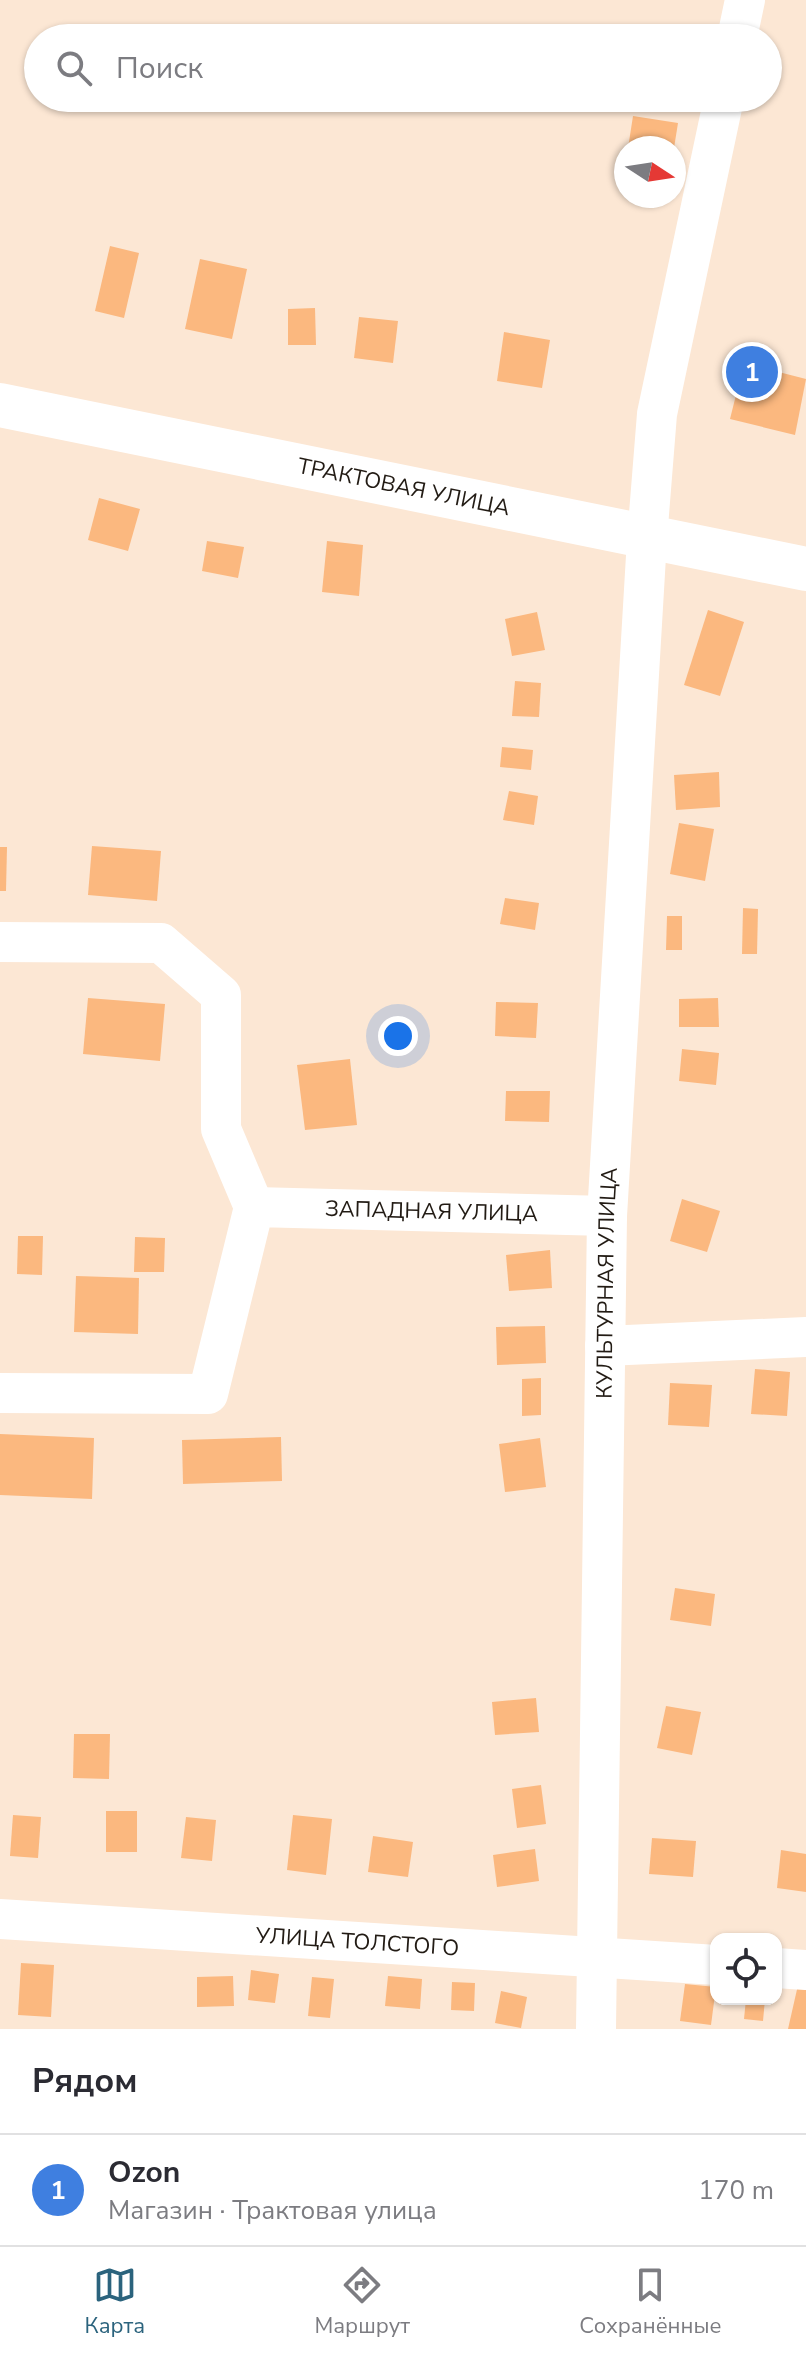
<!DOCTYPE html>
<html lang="ru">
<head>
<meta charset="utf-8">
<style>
  :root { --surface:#fff; --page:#f2f2f3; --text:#2b2b33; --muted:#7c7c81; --line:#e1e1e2; --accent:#2b637d }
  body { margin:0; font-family:"Nunito Sans",sans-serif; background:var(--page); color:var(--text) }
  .controls { position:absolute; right:24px; bottom:24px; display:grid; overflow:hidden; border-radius:16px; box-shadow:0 2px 6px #0004 }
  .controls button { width:72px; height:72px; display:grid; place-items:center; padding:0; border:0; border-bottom:2px solid var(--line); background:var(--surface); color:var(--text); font:40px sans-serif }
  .compass { position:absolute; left:614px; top:136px; width:72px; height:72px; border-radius:50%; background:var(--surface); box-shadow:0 2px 6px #0004; rotate:102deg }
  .you { position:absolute; left:398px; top:1036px; width:28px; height:28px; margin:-20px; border:6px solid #fff; border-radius:50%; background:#1a73e8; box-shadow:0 0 0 12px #1a73e833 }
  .badge { display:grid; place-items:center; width:52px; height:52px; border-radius:50%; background:var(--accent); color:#fff; font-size:26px; font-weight:700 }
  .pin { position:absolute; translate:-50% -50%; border:4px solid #fff; box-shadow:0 2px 8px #0006 }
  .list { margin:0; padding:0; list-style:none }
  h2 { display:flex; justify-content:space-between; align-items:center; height:104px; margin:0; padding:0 32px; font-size:34px }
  h2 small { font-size:26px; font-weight:400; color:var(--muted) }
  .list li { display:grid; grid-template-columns:52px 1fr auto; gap:24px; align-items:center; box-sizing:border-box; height:112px; padding:0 32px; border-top:2px solid var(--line) }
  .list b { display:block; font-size:30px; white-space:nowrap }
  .list p { margin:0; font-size:26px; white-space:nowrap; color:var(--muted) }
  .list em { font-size:26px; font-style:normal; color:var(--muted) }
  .icon { flex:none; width:44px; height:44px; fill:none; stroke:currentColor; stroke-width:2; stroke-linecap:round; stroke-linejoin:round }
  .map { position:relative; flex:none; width:806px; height:2029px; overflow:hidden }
  .search { position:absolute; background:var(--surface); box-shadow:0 2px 6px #0004; left:24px; right:24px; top:24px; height:88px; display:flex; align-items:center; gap:20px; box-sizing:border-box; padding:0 28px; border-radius:44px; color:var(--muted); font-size:30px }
  .sheet { height:216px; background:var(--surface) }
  nav { display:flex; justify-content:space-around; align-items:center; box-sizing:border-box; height:112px; border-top:2px solid var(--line); background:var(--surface); font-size:22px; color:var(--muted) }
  nav a { display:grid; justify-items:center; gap:4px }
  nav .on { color:var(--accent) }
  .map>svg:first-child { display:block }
  .building { fill:#fbb87f }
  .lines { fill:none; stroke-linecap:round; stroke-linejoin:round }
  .minor { stroke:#fff; stroke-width:40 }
  .major { stroke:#fff; stroke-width:44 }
  .labels { text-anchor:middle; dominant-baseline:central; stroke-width:6; stroke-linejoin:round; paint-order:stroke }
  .street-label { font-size:22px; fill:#221b14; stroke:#fce7d4 }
</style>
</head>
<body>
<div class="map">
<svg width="806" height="2029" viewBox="0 0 806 2029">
  <rect width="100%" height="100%" fill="#fce7d4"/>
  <g class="building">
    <polygon points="633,116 678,123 674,148 628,148"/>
    <polygon points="110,246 139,253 124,318 95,311"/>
    <polygon points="200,259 247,269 232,339 185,329"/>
    <polygon points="315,308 316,345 288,345 288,309"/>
    <polygon points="359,317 398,321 393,363 354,358"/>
    <polygon points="504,332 550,340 542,388 497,381"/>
    <polygon points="744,363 806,379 795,435 730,419"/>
    <polygon points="99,498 140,509 128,551 88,540"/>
    <polygon points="207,541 244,547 238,578 202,571"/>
    <polygon points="327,541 363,545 359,596 322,592"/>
    <polygon points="708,610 744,622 720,696 684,685"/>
    <polygon points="537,612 545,650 512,656 505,619"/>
    <polygon points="515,681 541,683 539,717 512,716"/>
    <polygon points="502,747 533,750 531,770 500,767"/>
    <polygon points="719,772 720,807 676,810 674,775"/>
    <polygon points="509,791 538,796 534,825 503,820"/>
    <polygon points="679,823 714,829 705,881 670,874"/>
    <polygon points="92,846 161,851 157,901 88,895"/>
    <polygon points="0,847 7,847 6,891 0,891"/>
    <polygon points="505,898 539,903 535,930 500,924"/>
    <polygon points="743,908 758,909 757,954 742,954"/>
    <polygon points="667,916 682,916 682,950 666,950"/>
    <polygon points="88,998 165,1004 160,1061 83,1054"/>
    <polygon points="718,998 719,1027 679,1027 679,999"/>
    <polygon points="496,1002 538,1003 536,1038 495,1036"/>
    <polygon points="682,1049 719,1053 716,1085 679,1081"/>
    <polygon points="350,1059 357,1125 305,1130 297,1065"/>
    <polygon points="506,1091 550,1091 549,1122 505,1121"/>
    <polygon points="682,1199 720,1211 707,1252 670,1241"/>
    <polygon points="18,1236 43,1236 42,1275 17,1274"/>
    <polygon points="135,1237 165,1238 164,1272 134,1272"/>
    <polygon points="550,1250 552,1288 509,1291 506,1255"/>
    <polygon points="76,1276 139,1278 138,1334 74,1332"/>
    <polygon points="545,1326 546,1363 497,1365 496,1327"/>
    <polygon points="755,1369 790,1372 787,1416 751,1414"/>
    <polygon points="541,1378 541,1415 522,1416 522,1379"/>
    <polygon points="670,1383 712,1385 709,1427 668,1425"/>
    <polygon points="0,1434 94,1438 92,1499 0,1495"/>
    <polygon points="281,1437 282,1481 183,1484 182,1440"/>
    <polygon points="540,1438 546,1487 505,1492 499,1444"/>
    <polygon points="675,1588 715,1594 711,1626 670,1620"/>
    <polygon points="536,1698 539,1732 495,1735 492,1702"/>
    <polygon points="666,1706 701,1712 692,1755 657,1748"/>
    <polygon points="74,1734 110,1734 109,1779 73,1778"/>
    <polygon points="541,1785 546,1824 517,1828 512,1789"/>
    <rect x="106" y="1811" width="31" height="41"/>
    <polygon points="13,1815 41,1817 38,1858 10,1856"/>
    <polygon points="293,1815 332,1819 326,1875 287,1870"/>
    <polygon points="186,1817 216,1820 212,1861 181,1858"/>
    <polygon points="373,1836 413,1842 408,1877 368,1872"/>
    <polygon points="652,1838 696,1841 693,1877 649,1874"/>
    <polygon points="535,1849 539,1881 497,1887 493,1855"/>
    <polygon points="781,1850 806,1854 806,1892 777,1888"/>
    <polygon points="21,1963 54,1965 51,2017 18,2015"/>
    <polygon points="251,1970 279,1974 275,2003 248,2000"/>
    <polygon points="233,1976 234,2006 197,2007 197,1977"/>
    <polygon points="388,1976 422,1979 420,2009 385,2006"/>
    <polygon points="312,1977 334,1979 330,2018 308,2016"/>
    <polygon points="452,1982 475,1983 474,2011 451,2010"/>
    <polygon points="685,1984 716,1987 711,2025 680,2021"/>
    <polygon points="798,1985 806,1987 806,2029 788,2029"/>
    <polygon points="501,1991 527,1997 521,2028 495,2023"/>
    <polygon points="746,1999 765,1999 763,2021 744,2019"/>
  </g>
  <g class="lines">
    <g class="minor">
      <polyline points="737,38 745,0"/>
      <polyline points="0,942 161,943 221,995 221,1129 254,1207"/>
      <polyline points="605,1346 806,1337"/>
      <path id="s1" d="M0,1393l208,1 46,-187 353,9"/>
      <path id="s2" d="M0,1919l716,46"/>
      <polyline points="776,1968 806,1970"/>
      <path id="s3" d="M596,2029l11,-813 40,-677 10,-125 67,-316"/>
    </g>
    <path class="major" id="s4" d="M0,405l806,164"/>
  </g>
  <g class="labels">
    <g class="street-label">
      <text stroke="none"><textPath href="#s4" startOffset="412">ТРАКТОВАЯ УЛИЦА</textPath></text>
      <text stroke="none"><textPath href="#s1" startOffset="578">ЗАПАДНАЯ УЛИЦА</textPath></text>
      <text stroke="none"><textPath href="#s3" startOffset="746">КУЛЬТУРНАЯ УЛИЦА</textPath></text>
      <text stroke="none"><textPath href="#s2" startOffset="358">УЛИЦА ТОЛСТОГО</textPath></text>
    </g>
  </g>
</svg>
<div class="controls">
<button><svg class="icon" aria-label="locate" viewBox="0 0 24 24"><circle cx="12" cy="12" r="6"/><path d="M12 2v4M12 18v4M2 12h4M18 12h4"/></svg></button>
</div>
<svg class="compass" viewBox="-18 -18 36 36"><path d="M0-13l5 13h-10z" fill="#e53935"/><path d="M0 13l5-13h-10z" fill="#7c7c81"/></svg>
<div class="you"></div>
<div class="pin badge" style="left:752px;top:372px;background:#3f7fe0">1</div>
<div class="search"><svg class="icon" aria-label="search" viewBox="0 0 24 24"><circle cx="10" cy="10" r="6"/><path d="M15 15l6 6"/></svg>Поиск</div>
</div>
<section class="sheet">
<h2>Рядом<small></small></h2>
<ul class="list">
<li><span class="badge" style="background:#3f7fe0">1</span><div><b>Ozon</b><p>Магазин · Трактовая улица</p></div><em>170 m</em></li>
</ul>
</section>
<nav>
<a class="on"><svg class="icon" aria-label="map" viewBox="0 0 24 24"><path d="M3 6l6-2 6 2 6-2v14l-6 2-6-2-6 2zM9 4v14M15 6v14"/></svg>Карта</a>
<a><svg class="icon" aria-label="directions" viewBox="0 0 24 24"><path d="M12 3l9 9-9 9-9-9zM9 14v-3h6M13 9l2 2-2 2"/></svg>Маршрут</a>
<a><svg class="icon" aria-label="saved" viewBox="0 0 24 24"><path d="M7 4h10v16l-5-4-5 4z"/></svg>Сохранённые</a>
</nav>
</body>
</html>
